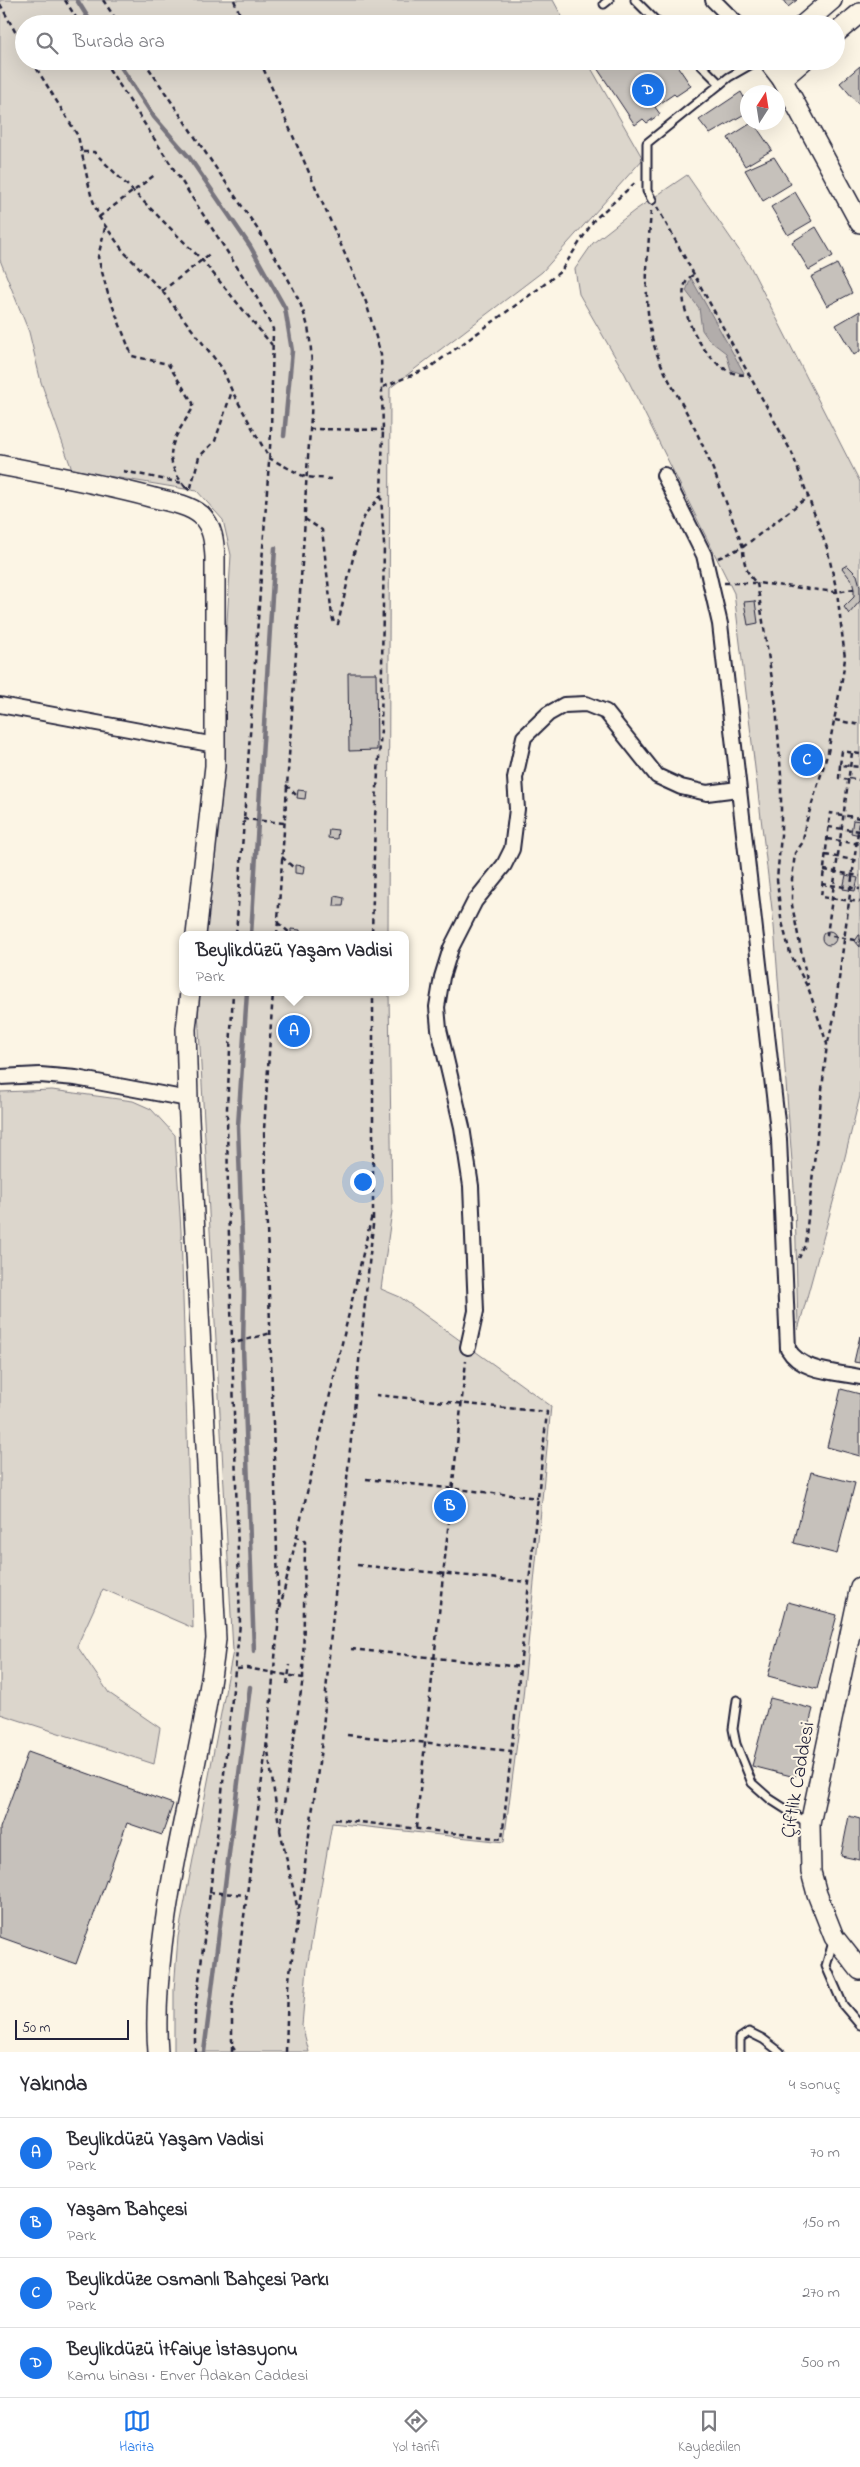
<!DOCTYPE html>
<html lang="tr">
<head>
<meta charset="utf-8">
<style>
  :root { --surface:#fff; --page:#f7f7f7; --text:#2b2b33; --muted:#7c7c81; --line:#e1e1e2; --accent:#1a73e8 }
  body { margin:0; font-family:"Indie Flower",sans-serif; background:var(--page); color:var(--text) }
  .compass { position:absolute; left:740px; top:85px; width:45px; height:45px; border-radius:50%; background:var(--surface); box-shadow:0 5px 20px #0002; rotate:12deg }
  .scale { position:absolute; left:15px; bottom:12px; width:114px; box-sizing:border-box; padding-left:5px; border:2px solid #22223b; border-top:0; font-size:14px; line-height:18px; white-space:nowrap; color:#22223b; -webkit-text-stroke:4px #fcf5e5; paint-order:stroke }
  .you { position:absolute; left:362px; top:1181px; width:18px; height:18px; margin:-12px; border:4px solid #fff; border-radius:50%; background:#1a73e8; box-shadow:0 0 0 8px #1a73e833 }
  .badge { display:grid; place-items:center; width:32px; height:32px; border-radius:50%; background:var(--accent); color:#fff; font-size:16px; font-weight:700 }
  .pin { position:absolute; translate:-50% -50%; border:2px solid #fff; box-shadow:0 1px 5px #0006 }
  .popup { position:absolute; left:179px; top:931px; width:230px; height:65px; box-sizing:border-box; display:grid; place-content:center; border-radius:10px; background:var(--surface); filter:drop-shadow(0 1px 4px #0005); font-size:16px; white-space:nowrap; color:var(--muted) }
  .popup b { font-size:19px; color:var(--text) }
  .popup::after { content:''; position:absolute; left:50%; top:100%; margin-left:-10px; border:10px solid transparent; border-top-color:var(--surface) }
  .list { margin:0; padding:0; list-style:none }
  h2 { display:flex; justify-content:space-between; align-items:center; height:65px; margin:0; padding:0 20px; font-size:21px }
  h2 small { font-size:16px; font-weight:400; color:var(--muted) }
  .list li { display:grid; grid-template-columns:32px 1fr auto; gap:15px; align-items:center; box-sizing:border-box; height:70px; padding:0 20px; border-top:1px solid var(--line) }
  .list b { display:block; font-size:19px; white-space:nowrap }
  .list p { margin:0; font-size:16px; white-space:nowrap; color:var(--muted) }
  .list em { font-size:16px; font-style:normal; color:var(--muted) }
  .icon { flex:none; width:28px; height:28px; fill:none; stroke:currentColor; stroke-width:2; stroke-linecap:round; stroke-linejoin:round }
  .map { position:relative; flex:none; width:860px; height:2052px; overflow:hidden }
  .search { position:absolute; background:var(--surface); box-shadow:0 5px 20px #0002; left:15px; right:15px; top:15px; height:55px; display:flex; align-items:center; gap:12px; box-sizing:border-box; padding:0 18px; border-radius:28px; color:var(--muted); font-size:19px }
  .sheet { height:345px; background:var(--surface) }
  nav { display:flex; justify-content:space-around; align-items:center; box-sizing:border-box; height:70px; border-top:1px solid var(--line); background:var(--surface); font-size:14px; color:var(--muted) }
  nav a { display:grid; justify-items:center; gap:2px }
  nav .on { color:var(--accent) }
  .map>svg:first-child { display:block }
  .green { fill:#dcd6cc; stroke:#7f7c84 }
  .water { fill:#b2adab; stroke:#78757e }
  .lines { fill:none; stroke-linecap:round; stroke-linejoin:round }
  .stream { stroke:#78757e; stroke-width:4.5 }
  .building { fill:#c6c1bb; stroke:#22223b }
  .lane-casing { stroke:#22223b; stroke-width:11 }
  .street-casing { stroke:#22223b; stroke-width:18 }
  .secondary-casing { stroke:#22223b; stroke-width:22 }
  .path { stroke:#22223b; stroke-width:2.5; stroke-dasharray:5 4; stroke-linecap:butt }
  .lane { stroke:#fcf5e5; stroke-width:7 }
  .street { stroke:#fcf5e5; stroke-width:14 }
  .secondary { stroke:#fcf5e5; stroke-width:19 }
  .labels { text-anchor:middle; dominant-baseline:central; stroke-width:4; stroke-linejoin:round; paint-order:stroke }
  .street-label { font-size:20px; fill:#22223b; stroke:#fcf5e5 }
</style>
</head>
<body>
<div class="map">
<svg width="860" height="2052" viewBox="0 0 860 2052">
  <rect width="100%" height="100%" fill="#fcf5e5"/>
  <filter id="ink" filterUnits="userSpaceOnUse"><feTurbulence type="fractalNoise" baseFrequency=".02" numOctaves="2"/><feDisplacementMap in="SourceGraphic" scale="10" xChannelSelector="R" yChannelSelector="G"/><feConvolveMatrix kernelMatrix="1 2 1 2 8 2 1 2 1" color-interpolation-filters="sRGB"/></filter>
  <g filter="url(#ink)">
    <g class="green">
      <polygon points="0,0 553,0 566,24 24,24 24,61 587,61 643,159 542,272 390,388 388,935 202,935 219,755 231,555 223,520 197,491 72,470 41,382 29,332 0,260"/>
      <polygon points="687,175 750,266 860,482 860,1096 841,1173 798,1330 795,1201 774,926 734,593 625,374 579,294 575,269 593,243 634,211"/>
      <polygon points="197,992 389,992 392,1211 381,1289 400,1297 551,1406 523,1697 504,1842 332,1823 307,1967 302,2025 309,2052 174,2052 174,1990 178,1937 233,1651"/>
      <polygon points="52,1090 133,1101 151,1109 175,1135 181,1231 193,1628 103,1589 77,1646 109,1693 160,1728 154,1764 0,1714 0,1092"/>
    </g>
    <polygon class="water" points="691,278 744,373 743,374 731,370 726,353 709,340 702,330 699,308 686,291"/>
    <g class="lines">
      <g class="stream">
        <polyline points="77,0 92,24"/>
        <polyline points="117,61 154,117 189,157 250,246 285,308 292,351 284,436"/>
        <polyline points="251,935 275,548"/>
        <polyline points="247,992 238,1126 244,1293 243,1347 254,1651"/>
        <polyline points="204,2052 250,1687"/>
      </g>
    </g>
    <g class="building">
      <polygon points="783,0 797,0 788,7"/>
      <polygon points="606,61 674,61 691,86 676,96 674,94 655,107 660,114 647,123 643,119 635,125 597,68"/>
      <polygon points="860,66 860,106 840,83"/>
      <polygon points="741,92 748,105 748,112 710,134 699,120"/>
      <polygon points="753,122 772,150 745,166 728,138"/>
      <polygon points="774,157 791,184 763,201 745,170"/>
      <polygon points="795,192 812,221 788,235 771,207"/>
      <polygon points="816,227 833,256 809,270 792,242"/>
      <polygon points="837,264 852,293 827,306 811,277"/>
      <polygon points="860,311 860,351 854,355 836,325"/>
      <polygon points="847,565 857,575 860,586 860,601 849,614 844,607 854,597 854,589 852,581 842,568"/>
      <polygon points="755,601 758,623 748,625 744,602"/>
      <polygon points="348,673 376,673 377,750 349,751"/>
      <polygon points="298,790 306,791 305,799 297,798"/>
      <polygon points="853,820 860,821 860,835 851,833"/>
      <polygon points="329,829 338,830 337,839 328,838"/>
      <polygon points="295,865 304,866 303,874 295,873"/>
      <polygon points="846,875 858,878 855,891 843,889"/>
      <polygon points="335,896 344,898 343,906 334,906"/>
      <polygon points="291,929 300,930 300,935 291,935"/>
      <circle cx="829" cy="938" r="7"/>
      <polygon points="859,935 860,935 860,947 855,941"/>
      <polygon points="860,1336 860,1363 854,1362"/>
      <polygon points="841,1389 860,1394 860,1456 827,1447"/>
      <polygon points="811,1472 855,1483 837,1554 794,1543"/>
      <polygon points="788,1602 837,1615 817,1689 768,1676"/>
      <polygon points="770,1698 813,1709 795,1777 752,1766"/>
      <polygon points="28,1752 173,1804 162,1835 127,1823 76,1964 0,1937 0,1828"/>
      <polygon points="849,1816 860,1819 860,1860 841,1856"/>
    </g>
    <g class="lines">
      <defs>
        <g id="lane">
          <polyline points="635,0 659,24"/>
          <polyline points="604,4 609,0"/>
          <polyline points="697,61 720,84"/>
          <polyline points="652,200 647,191 647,143 729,77 757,61"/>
          <polyline points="737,1700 733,1729 736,1744 752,1783 770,1799 809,1824"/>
          <polyline points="833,1942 826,1966 843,2005 860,2025"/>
          <polyline points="740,2052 740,2038 749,2032 763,2039 780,2052"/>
        </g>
        <g id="street">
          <polyline points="713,0 737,24"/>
          <path d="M664,475l40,80 16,69 59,515 9,210c13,23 48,23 72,28"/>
          <polyline points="0,705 215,745"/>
          <polyline points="0,1077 40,1075 76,1078 188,1099"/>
          <polyline points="468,1347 476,1311 471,1186 462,1127 439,1029 437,1007 442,977 451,948 475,901 504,865 512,849 517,809 515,778 524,737 548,714 564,705 586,704 606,712 657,776 681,787 707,793 738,789"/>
        </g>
        <g id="secondary">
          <polyline points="804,24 832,0"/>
          <polyline points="836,33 860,13"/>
          <polyline points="768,61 782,79 860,223"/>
          <polyline points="782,79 803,61"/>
          <path d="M0,465c51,10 101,19 150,32 16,4 38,7 51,18 12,12 13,26 14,42v209l-19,169"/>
          <polyline points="860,1587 810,1824 811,1872 817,1894 834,1937 860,1970"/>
          <path d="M158,2052c-3,-35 0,-71 4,-106 12,-104 43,-204 54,-307l-28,-540 -2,-70 4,-37"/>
        </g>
      </defs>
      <use href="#lane" class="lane-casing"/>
      <use href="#street" class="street-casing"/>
      <use href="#secondary" class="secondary-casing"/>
      <g class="path">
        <polyline points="65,0 80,24"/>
        <polyline points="103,0 119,24"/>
        <polyline points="234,0 244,24"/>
        <polyline points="0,4 24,48"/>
        <polyline points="32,61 78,136 91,195 99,217 124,252 162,291 222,368 232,391 269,458 305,477 331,479"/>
        <polyline points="104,61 257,298 273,329 271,433 236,935"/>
        <path d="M144,61c29,43 58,87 87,129 24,36 72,101 78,143 9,61 -4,124 -4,186l-28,416"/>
        <polyline points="260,61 366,302 381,355 383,430 381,496 384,544 381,729 375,817 372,935"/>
        <polyline points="83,152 94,152 202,260 272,345"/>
        <polyline points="657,207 792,453 827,548 837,592 845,658 843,674 828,752 805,826 803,842 795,853 792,879 792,905 808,985"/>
        <path d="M651,211c-3,41 -8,81 0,122 6,32 27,61 41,90 20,40 35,82 51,124 0,13 3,28 14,36l19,122 5,70v60l-4,44 4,39 9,35 19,37 18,54 -22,201 -6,13"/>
        <polyline points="99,217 156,174"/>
        <path d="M105,228l-7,29 10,37 24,62 36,8 25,39v5c-17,28 -34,46 -10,76"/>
        <path d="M693,275c-30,15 16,109 56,99"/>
        <polyline points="162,291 211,253"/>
        <polyline points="383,387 429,368 541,287 561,271 594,220 636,182"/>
        <polyline points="309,429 383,430"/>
        <polyline points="123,471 182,483"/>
        <polyline points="186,488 183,484 190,491 199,457 215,441 232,391"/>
        <polyline points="305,519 322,530 332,616 334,623 338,624 360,527 366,513 381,496"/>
        <polyline points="718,558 743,547 809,496"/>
        <polyline points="724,583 757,583 837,592 854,589"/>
        <polyline points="835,720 860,725"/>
        <polyline points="852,753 827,935 860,941"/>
        <polyline points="860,754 842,751 840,765 860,767"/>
        <polyline points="840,765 839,778 849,780"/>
        <polyline points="849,778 860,780"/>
        <polyline points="286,785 297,796"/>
        <polyline points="860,818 830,813 821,897 860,902"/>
        <polyline points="243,819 284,823"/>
        <polyline points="828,827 860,831"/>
        <polyline points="827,839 860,844"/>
        <polyline points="825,855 860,861"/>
        <polyline points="282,857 295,869"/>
        <polyline points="824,870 860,876"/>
        <polyline points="822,884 860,889"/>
        <polyline points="278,923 291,934"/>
        <polyline points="828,1042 834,1018 860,816"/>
        <polyline points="233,1338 234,1343 271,1333"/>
        <polyline points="366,1479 538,1498"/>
        <polyline points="357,1565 529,1582"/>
        <polyline points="280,1608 372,1215"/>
        <polyline points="351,1649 521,1667"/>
        <polyline points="237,1669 247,1668 303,1678"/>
        <polyline points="287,1684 290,1665"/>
        <polyline points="347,1735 512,1751"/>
        <polyline points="267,1744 279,1825"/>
        <polyline points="335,1819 502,1839 547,1412 376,1395"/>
        <polyline points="416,1828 466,1361"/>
        <polyline points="280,1830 303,1678 305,1542 303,1539 296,1537"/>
        <polyline points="280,1830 298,1910"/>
        <polyline points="209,1892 246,1895"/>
        <polyline points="232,2046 236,2052"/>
        <polyline points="195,2052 195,2012 219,1820 240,1624 228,1201 227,1108 233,992"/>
        <polyline points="232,2052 232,2008 267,1741 279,1617 264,1130 273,992"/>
        <polyline points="286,2052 288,1987 322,1741 330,1644 373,1225 373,992"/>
      </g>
      <use href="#lane" class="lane"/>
      <use href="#street" class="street"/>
      <use href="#secondary" class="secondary"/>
    </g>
  </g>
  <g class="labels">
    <g class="street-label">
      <text transform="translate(799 1780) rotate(-80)">Çiftlik Caddesi</text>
    </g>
  </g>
</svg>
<svg class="compass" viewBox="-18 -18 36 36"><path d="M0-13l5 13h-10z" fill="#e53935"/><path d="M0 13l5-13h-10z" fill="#7c7c81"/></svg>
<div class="scale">50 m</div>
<div class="you"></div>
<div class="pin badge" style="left:294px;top:1031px">A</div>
<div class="popup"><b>Beylikdüzü Yaşam Vadisi</b>Park</div>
<div class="pin badge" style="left:450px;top:1506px">B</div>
<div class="pin badge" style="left:807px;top:760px">C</div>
<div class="pin badge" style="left:648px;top:90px">D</div>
<div class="search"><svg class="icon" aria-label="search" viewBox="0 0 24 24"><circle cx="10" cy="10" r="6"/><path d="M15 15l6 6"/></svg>Burada ara</div>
</div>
<section class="sheet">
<h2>Yakında<small>4 sonuç</small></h2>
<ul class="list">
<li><span class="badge">A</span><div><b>Beylikdüzü Yaşam Vadisi</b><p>Park</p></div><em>70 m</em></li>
<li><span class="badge">B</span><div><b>Yaşam Bahçesi</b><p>Park</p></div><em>150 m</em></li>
<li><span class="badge">C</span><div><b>Beylikdüze Osmanlı Bahçesi Parkı</b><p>Park</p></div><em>270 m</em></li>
<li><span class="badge">D</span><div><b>Beylikdüzü İtfaiye İstasyonu</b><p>Kamu binası · Enver Adakan Caddesi</p></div><em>500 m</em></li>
</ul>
</section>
<nav>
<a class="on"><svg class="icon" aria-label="map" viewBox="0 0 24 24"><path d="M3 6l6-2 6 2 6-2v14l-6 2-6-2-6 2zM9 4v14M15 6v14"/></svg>Harita</a>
<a><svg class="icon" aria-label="directions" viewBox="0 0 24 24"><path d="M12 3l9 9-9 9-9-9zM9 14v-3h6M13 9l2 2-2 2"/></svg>Yol tarifi</a>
<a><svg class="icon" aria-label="saved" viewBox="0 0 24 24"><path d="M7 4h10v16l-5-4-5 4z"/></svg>Kaydedilen</a>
</nav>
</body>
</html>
